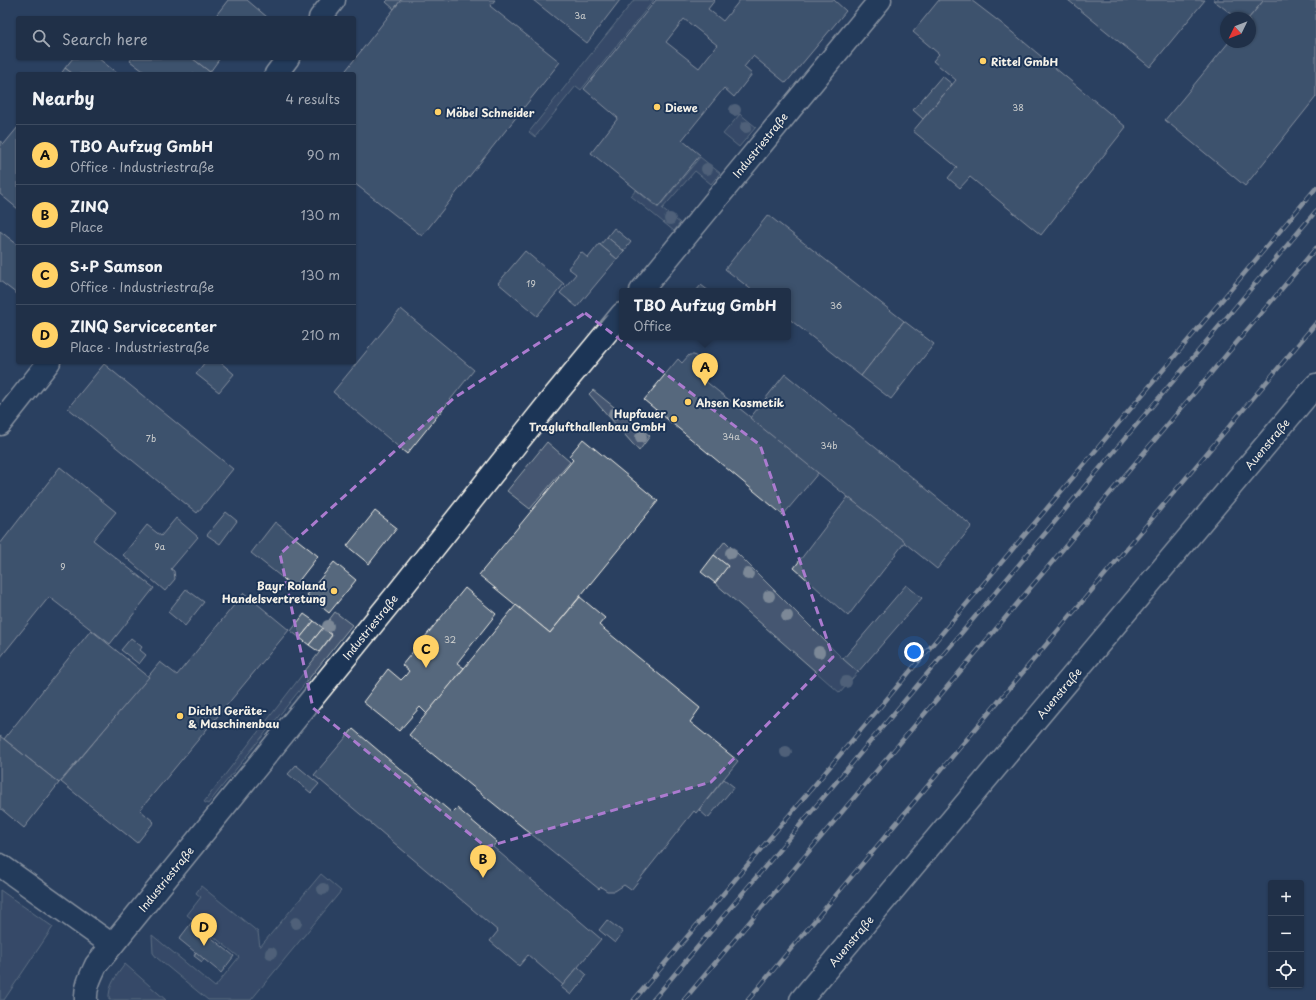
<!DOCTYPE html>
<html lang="en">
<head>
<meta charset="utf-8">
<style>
  :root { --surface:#203048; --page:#28384f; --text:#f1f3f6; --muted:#a2a9b4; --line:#3d4b60; --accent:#ffd166 }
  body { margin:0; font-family:"Playpen Sans",sans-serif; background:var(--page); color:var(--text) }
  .controls { position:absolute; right:12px; bottom:12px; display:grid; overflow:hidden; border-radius:4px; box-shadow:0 1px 3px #0004 }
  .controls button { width:36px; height:36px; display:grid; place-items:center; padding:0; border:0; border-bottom:1px solid var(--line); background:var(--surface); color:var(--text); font:20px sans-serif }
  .compass { position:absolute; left:1220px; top:12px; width:36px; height:36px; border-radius:50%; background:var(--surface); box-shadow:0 1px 3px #0004; rotate:227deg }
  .you { position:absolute; left:914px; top:652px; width:14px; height:14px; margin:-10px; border:3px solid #fff; border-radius:50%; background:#1a73e8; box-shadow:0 0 0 6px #1a73e833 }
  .badge { display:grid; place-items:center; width:26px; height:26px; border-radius:50%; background:var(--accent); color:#111; font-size:13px; font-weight:700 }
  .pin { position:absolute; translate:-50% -33px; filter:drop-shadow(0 1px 2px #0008) }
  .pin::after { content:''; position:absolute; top:21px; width:14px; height:12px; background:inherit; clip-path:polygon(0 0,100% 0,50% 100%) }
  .popup { position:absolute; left:619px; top:288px; width:172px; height:52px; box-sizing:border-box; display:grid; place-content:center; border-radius:4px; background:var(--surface); filter:drop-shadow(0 1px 3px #0005); font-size:13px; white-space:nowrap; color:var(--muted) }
  .popup b { font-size:15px; color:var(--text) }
  .popup::after { content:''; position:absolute; left:50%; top:100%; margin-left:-8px; border:8px solid transparent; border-top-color:var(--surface) }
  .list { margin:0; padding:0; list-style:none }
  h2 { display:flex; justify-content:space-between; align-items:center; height:52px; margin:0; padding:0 16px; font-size:17px }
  h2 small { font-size:13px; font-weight:400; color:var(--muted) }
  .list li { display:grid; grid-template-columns:26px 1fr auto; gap:12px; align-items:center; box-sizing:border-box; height:60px; padding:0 16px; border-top:1px solid var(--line) }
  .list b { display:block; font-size:15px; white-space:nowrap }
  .list p { margin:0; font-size:13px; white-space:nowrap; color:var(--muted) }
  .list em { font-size:13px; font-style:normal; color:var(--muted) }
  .icon { flex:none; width:22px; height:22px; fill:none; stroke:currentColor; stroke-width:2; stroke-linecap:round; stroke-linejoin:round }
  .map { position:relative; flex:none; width:1316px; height:1000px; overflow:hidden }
  .search { position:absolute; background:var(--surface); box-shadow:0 1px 3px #0004; left:16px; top:16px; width:340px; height:44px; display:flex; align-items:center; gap:10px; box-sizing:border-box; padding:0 14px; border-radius:4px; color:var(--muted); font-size:15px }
  .panel { position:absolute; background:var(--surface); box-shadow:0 1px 3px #0004; left:16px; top:72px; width:340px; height:292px; border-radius:4px }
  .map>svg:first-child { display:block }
  .green { fill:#445771; stroke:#9ca4ac }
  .building { fill:#56677d; stroke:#f4f1e8; fill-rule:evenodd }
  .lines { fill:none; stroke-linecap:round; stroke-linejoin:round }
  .street-casing { stroke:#f4f1e8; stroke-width:25 }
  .street { stroke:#1d3557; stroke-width:22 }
  .rail-casing { stroke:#f4f1e8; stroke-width:4.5 }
  .rail { stroke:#1d3557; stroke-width:3; stroke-dasharray:9; stroke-linecap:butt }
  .tree { fill:#7c8897 }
  .marked { fill:none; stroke:#ab7bcf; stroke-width:3; stroke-dasharray:8 5; stroke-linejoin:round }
  .poi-dot { fill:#ffd166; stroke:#1d3557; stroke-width:1.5 }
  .labels { text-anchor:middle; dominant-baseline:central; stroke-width:4; stroke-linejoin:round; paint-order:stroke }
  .number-label { font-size:9px; fill:#cccecd }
  .poi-label { font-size:11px; font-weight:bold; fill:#f4f1e8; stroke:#1d3557; text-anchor:start }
  .street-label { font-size:11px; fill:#f4f1e8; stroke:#1d3557 }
</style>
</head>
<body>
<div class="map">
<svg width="1316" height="1000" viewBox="0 0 1316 1000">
  <rect width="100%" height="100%" fill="#2a4060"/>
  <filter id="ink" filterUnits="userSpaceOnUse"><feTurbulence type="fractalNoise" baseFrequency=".025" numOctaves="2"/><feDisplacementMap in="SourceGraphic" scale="8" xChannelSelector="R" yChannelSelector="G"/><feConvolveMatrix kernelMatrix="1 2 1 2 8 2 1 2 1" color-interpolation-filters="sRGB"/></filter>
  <g filter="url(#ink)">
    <g class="green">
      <polygon points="634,0 654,0 581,90 576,86 535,137 529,132"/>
      <polygon points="740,114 756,127 739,147 723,134"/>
      <polygon points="700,157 720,173 711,184 695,171 662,209 680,223 674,231 631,196 636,190 658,208"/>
      <polygon points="593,390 650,436 639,451 589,394"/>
      <polygon points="547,442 570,462 530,509 507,491"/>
      <polygon points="725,541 843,659 858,672 840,693 715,583 728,566 714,555"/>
      <polygon points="335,612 352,625 208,804 204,802 332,636 323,628"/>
      <polygon points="321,874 341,891 251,1000 208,1000 157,958 153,953 152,935 215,987 239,957 187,915 201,897 196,893 201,886 258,932 260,947"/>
      <polygon points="0,890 53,927 4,1000 0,1000"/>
      <path d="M125,964l41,36h-57c-1,-15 8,-25 16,-36z"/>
    </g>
    <g class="building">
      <polygon points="228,0 247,0 267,17 266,18 214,18"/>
      <polygon points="388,0 401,0 394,9 386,2"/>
      <polygon points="401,0 495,0 490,6 560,62 422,236 354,183 354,74 343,74"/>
      <polygon points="533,0 620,0 587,43"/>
      <path d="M656,0h59l-7,9 15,12 17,-21h94l12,11 -60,72 -33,-27 -9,11 8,7 -18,23 -10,-9 -42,52 18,15 -42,52 -67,-54 27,-35 -34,-29zM684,19l33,26 -18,23 -33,-26z"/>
      <polygon points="939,0 971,0 1001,23 1126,127 1041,235 970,177 960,188 948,178 957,167 913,131 956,80 933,61 939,54 913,32"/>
      <polygon points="1068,0 1205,0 1150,67"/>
      <polygon points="1213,0 1264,0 1249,18 1237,18"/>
      <polygon points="1264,0 1316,0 1316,97 1245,186 1165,120 1229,42 1250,42 1249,18"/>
      <polygon points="73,58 98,58 118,74 73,74 65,68"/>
      <polygon points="132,58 192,58 210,72 208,74 147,74 130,61"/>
      <polygon points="192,58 220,58 210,72"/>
      <polygon points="65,68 73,74 61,74"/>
      <polygon points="942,76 952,84 923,119 913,110"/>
      <polygon points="18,127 18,209 0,194 0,141 4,144"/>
      <polygon points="768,215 904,321 861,376 788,318 788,291 753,291 725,269"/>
      <polygon points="614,228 631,242 624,251 607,237"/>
      <polygon points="0,231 18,245 18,292 17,294 0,281"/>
      <polygon points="607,237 624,251 617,259 600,245"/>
      <polygon points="599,244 617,259 577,307 560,293 576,274 568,268 581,252 588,258"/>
      <polygon points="525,251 564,284 537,316 498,283"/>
      <polygon points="701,285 709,291 696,291"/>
      <polygon points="401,309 474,370 407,454 333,392"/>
      <polygon points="904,321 934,344 891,399 861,376"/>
      <polygon points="689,355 694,355 704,363 704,370 699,376 819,472 783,515 644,400 678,359 682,363"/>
      <polygon points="205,362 220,362 234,374 219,392 196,374"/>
      <polygon points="104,364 233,469 197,513 68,408"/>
      <polygon points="785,374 972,526 937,569 750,418"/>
      <polygon points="583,439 658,501 550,633 479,575 573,460 569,456"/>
      <polygon points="60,467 116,512 93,540 154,588 110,644 49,597 0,658 0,544"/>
      <polygon points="848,497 905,542 848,616 794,568"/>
      <polygon points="375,511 397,528 369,564 347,546"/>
      <polygon points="226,512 237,521 220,544 207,535"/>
      <polygon points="176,518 198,537 171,569 174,571 175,579 165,591 123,555 147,525 161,536"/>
      <polygon points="275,522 318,556 294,587 251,553"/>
      <polygon points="714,555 728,566 715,583 701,572"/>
      <polygon points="334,562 356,580 329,613 307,595"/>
      <polygon points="906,585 922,598 858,672 843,659"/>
      <polygon points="465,588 496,614 457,663 464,668 427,714 420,707 399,731 363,702 388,669 401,680 406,675 409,671 402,665"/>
      <polygon points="186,589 204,602 185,626 168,612"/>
      <polygon points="244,593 289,630 140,810 154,822 137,843 61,782 160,662 177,675"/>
      <polygon points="580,597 605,618 599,625 700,708 690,722 738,761 696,813 694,811 631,890 624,885 615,891 607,891 601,887 599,889 409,735 516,605 550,633"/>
      <polygon points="304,614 314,621 300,638 291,631"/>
      <polygon points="314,621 323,628 309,645 300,638"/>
      <polygon points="323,628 332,635 319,652 309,645"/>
      <polygon points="91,630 149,677 59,783 4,739"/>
      <polygon points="131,638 142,647 140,650 146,655 139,664 121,650"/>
      <polygon points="353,729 452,813 457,808 497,842 493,847 601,939 563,985 528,955 519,966 490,941 498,931 314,775"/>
      <polygon points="0,736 59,783 24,828 0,808"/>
      <polygon points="296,765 319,784 311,793 288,774"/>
      <polygon points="724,779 734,787 708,818 699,810"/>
      <polygon points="607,920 623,932 615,943 599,930"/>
      <polygon points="192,922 234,956 221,973 179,939"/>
      <polygon points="196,952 204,959 202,962 194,956"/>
      <polygon points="578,967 587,975 571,995 561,987"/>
    </g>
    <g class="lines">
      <defs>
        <g id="street">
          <polyline points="320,18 334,0"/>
          <polyline points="276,74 288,58"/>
          <polyline points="641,291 880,0"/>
          <polyline points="0,424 49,362"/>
          <polyline points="0,865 112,945"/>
          <path d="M86,1000c-1,-13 5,-24 10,-35l301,-371 158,-199 67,-81"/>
          <polyline points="801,1000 1316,385"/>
        </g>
      </defs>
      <use href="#street" class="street-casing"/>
      <use href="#street" class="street"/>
      <defs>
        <g id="rail">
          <polyline points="634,1000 1316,188"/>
          <polyline points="653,1000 1316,211"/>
          <polyline points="684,1000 1316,248"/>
          <polyline points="748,1000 1316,323"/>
        </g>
      </defs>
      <use href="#rail" class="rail-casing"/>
      <use href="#rail" class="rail"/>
    </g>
    <g class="tree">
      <circle cx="735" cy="110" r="6"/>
      <circle cx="746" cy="127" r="6"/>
      <circle cx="707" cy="169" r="6"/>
      <circle cx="670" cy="219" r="6"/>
      <circle cx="614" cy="414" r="6"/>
      <circle cx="641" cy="437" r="6"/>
      <circle cx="731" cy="553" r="6"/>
      <circle cx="748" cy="574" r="6"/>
      <circle cx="769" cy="596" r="6"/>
      <circle cx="787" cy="616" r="6"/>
      <circle cx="328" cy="626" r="6"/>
      <circle cx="819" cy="652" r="6"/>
      <circle cx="846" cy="682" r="6"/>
      <circle cx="786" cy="752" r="6"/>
      <circle cx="323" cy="889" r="6"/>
      <circle cx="296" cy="923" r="6"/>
      <circle cx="271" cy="953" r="6"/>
    </g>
  </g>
  <path d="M0 0H1316V1000H0ZM585,313l175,132 73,212 -122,125 -225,65 -173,-139 -33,-154 174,-156z" fill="#2a4060" fill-opacity=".55" fill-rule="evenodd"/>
  <path class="marked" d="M585,313l175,132 73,212 -122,125 -225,65 -173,-139 -33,-154 174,-156z"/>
  <g class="poi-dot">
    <circle cx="983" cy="61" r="4"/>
    <circle cx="657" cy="107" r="4"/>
    <circle cx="438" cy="112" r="4"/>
    <circle cx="688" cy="402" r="4"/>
    <circle cx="674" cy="419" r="4"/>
    <circle cx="334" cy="591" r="4"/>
    <circle cx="180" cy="716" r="4"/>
  </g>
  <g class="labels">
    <g class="number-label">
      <text x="580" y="15">3a</text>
      <text x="1018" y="107">38</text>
      <text x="531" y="283">19</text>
      <text x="836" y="305">36</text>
      <text x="731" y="436">34a</text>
      <text x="151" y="438">7b</text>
      <text x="829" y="445">34b</text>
      <text x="160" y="546">9a</text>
      <text x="63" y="566">9</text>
      <text x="450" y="639">32</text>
    </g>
    <g class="poi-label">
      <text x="991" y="61">Rittel GmbH</text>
      <text x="665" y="107">Diewe</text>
      <text x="446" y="112">Möbel Schneider</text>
      <text x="696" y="402">Ahsen Kosmetik</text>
      <text x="666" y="413" text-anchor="end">Hupfauer<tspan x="666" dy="13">Traglufthallenbau GmbH</tspan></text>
      <text x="326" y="585" text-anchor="end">Bayr Roland<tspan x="326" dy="13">Handelsvertretung</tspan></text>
      <text x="188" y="710">Dichtl Geräte-<tspan x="188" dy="13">&amp; Maschinenbau</tspan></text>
    </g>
    <g class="street-label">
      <text transform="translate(760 145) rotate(-51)">Industriestraße</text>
      <text transform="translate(1267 444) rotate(-50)">Auenstraße</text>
      <text transform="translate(370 627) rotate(-51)">Industriestraße</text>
      <text transform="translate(1059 693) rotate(-50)">Auenstraße</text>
      <text transform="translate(166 879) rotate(-51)">Industriestraße</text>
      <text transform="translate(851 941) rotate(-50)">Auenstraße</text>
    </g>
  </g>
</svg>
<div class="controls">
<button>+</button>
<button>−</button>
<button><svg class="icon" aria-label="locate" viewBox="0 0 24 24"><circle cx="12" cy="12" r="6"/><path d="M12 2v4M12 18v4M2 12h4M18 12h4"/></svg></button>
</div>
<svg class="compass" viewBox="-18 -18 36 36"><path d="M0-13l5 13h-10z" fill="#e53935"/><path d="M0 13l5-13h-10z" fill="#a2a9b4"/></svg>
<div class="you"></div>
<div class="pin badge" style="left:705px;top:386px">A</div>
<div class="popup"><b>TBO Aufzug GmbH</b>Office</div>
<div class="pin badge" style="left:483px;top:878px">B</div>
<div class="pin badge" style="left:426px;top:668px">C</div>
<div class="pin badge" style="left:204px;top:946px">D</div>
<div class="search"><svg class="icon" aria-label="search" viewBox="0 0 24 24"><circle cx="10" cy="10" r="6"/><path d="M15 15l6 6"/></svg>Search here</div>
<section class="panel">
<h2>Nearby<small>4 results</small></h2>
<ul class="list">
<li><span class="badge">A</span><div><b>TBO Aufzug GmbH</b><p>Office · Industriestraße</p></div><em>90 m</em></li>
<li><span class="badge">B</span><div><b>ZINQ</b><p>Place</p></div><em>130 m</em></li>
<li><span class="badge">C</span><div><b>S+P Samson</b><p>Office · Industriestraße</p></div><em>130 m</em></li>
<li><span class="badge">D</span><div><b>ZINQ Servicecenter</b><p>Place · Industriestraße</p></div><em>210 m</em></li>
</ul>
</section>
</div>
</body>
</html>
